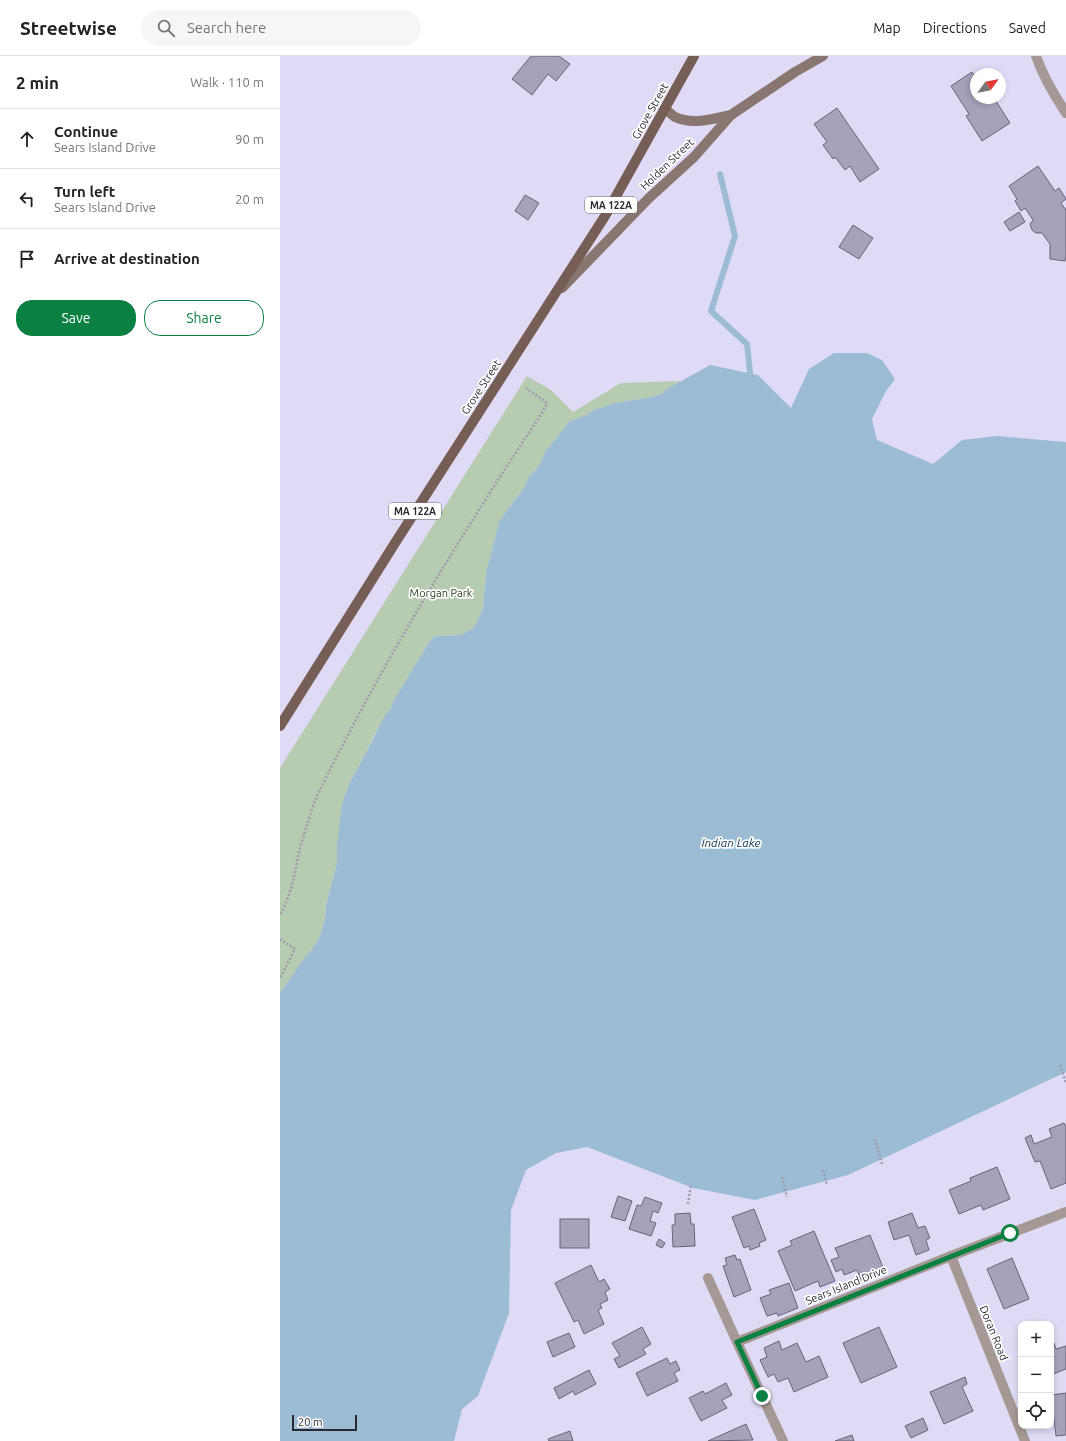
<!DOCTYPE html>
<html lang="en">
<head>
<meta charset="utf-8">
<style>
  :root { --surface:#fff; --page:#f6f6f6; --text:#222; --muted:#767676; --line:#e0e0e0; --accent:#0b8043 }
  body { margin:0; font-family:Ubuntu,sans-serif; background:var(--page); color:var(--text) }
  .controls { position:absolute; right:12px; bottom:12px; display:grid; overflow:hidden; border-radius:8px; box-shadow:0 2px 6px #0003 }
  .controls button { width:36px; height:36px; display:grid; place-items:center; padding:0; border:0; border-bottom:1px solid var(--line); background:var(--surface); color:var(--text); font:20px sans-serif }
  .compass { position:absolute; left:690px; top:12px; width:36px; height:36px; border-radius:50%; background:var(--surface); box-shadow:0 2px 6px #0003; rotate:57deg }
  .scale { position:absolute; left:12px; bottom:10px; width:65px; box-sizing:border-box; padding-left:4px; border:2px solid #2a2832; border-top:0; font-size:11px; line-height:14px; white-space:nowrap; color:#2a2832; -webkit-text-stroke:3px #fff; paint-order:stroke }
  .stop { position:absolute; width:12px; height:12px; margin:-9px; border:3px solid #0b8043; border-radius:50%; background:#fff }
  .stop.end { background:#0b8043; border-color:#fff; box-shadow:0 1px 4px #0008 }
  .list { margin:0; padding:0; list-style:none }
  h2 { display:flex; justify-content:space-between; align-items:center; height:52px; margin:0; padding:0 16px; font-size:17px }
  h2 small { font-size:13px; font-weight:400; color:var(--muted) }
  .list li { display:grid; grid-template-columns:26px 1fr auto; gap:12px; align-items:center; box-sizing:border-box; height:60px; padding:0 16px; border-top:1px solid var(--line) }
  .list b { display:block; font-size:15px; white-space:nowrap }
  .list p { margin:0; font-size:13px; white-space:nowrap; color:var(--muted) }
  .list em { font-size:13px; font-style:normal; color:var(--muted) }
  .actions { display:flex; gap:8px; padding:12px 16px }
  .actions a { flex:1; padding:9px 0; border:1px solid var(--accent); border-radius:16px; text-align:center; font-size:14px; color:var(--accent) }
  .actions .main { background:var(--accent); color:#fff }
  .icon { flex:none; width:22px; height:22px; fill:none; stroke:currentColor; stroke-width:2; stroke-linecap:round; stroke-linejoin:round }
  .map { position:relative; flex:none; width:786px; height:1385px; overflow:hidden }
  header { display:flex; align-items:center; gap:24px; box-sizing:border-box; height:56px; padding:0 20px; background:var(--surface); border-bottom:1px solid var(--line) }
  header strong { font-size:19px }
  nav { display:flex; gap:22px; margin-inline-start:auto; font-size:14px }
  .search { width:280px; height:36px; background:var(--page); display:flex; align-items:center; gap:10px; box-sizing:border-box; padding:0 14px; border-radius:22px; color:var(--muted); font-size:15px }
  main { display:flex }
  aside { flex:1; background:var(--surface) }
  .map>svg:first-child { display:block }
  .green { fill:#b6cbaf }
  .water { fill:#9cbcd4 }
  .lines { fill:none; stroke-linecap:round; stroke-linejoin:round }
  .stream { stroke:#9cbcd4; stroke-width:6 }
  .building { fill:#a6a2bc; stroke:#68637c }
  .path { stroke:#9e9bb0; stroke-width:2.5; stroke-dasharray:2 2; stroke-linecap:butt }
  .minor { stroke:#a69894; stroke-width:10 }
  .secondary { stroke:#8a7671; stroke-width:10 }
  .primary { stroke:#765e57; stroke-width:10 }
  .route { stroke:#0b8043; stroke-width:5 }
  .labels { text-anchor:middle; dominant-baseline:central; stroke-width:3.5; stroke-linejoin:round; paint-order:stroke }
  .shield { fill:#fff; stroke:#6a6870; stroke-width:1 }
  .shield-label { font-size:10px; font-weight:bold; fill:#2a2832 }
  .street-label { font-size:11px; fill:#2a2832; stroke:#fff }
  .park-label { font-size:11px; fill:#244418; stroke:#fff }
  .water-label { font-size:12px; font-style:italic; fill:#0d364f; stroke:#fff }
</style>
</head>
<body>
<header>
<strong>Streetwise</strong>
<div class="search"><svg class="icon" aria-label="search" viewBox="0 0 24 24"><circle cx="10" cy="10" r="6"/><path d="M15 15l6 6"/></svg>Search here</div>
<nav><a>Map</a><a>Directions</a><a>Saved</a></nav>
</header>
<main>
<aside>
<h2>2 min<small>Walk · 110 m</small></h2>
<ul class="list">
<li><svg class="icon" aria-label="ahead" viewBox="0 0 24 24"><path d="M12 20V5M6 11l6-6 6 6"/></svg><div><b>Continue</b><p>Sears Island Drive</p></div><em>90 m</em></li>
<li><svg class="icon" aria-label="left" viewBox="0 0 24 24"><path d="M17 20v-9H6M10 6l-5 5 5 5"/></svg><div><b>Turn left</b><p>Sears Island Drive</p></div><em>20 m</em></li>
<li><svg class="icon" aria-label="arrive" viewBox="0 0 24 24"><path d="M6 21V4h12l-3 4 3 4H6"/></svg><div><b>Arrive at destination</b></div></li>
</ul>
<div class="actions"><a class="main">Save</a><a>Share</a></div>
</aside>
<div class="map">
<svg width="786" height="1385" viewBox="0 0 786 1385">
  <rect width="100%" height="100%" fill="#dfdbf6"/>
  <polygon class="green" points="247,320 271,334 293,356 341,327 401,325 385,334 382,338 372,341 336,347 312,355 305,360 290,365 265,396 259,410 249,421 244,432 220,464 206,517 203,553 196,568 193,572 182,579 157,580 152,582 113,646 111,652 94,679 86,697 70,726 62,748 57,807 46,849 45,863 40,880 35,889 20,908 11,922 0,936 0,712"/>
  <polygon class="water" points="554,297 587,297 602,304 615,323 606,335 592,363 597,384 653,408 682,384 717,380 786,386 786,1016 568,1119 475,1144 413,1132 307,1091 276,1097 246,1114 231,1154 229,1257 198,1340 182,1353 174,1385 0,1385 0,936 11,922 20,908 35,889 40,880 45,863 46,849 57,807 57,788 62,748 70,726 86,697 104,661 111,652 113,646 131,616 152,582 157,580 181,579 193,572 196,568 203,553 206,517 220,464 244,432 249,421 259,410 265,396 290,365 305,360 312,355 323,351 336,347 372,341 382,338 385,334 430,309 478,319 511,352 529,313"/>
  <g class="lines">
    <polyline class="stream" points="440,118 455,180 431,255 467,288 471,325"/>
  </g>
  <g class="building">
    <polygon points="251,0 279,0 290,8 276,25 268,18 252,39 232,23"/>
    <polygon points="692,16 696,23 696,42 714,42 730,67 702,85 686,60 689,58 671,30"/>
    <polygon points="557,52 599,113 580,126 570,110 565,114 555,101 553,103 543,89 547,86 534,68"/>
    <polygon points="758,110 775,135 779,132 786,143 781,147 786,154 786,199 785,205 770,203 770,188 762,177 756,177 752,174 750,168 753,164 745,152 741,155 735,145 737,143 729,130"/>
    <polygon points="245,139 259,147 248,164 235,155"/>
    <polygon points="739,156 745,166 730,175 724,166"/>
    <polygon points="573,169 593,182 579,203 559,191"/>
    <polygon points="784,1067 786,1071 786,1127 771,1133 760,1105 755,1106 745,1082 751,1079 754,1088 772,1081 769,1073"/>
    <polygon points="717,1111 730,1143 703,1154 701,1149 679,1158 669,1134 691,1125 690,1122"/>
    <polygon points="338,1140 352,1145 345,1165 331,1161"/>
    <polygon points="365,1141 382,1147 378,1157 373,1155 370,1165 376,1167 371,1180 349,1173 357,1149 361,1150"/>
    <polygon points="474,1153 486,1184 479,1187 480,1190 470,1194 469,1190 464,1192 452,1161"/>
    <polygon points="410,1157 411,1168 414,1168 415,1190 393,1191 392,1169 395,1169 395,1158"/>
    <polygon points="632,1157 638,1172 645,1170 650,1182 646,1184 649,1194 636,1199 629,1179 614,1184 608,1166"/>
    <rect x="280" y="1163" width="29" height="29"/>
    <polygon points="534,1175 555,1225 540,1231 538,1225 515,1235 498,1195 512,1189 510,1185"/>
    <polygon points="590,1179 604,1214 581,1224 577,1214 564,1219 562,1213 556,1216 551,1204 559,1201 555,1192"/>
    <polygon points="379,1183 385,1187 382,1192 376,1189"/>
    <polygon points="455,1199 457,1204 460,1203 471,1234 454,1241 443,1210 447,1209 445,1202"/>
    <polygon points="732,1202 749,1243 724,1253 707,1213"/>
    <polygon points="311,1209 319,1226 324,1223 330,1233 325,1236 328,1244 320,1248 322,1252 318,1254 324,1268 304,1278 298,1264 294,1266 275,1227"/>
    <polygon points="509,1227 518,1252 498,1260 497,1257 487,1260 480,1242 491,1238 489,1234"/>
    <polygon points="362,1271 371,1288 363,1293 366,1298 339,1312 334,1303 340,1300 332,1287"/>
    <polygon points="599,1271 617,1311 581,1327 563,1287"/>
    <polygon points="289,1277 295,1291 273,1301 267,1286"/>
    <polygon points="499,1285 502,1294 517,1287 526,1306 539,1300 548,1321 514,1336 508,1322 498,1326 494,1318 488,1321 480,1304 487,1301 484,1292"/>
    <polygon points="774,1287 776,1293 786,1290 786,1313 771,1319 771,1288"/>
    <polygon points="387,1302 390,1308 396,1305 400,1314 394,1317 398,1325 367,1340 356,1317"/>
    <polygon points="309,1314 316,1328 295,1339 293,1335 279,1343 274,1332"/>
    <polygon points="685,1321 687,1328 682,1331 693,1355 664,1368 650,1336"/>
    <polygon points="446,1327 452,1339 442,1344 447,1352 421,1365 409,1342 423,1335 425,1338"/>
    <polygon points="786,1337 786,1379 776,1380 771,1339"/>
    <polygon points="643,1362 648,1374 631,1382 625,1370"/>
    <polygon points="466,1368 473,1384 428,1385"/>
    <polygon points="290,1375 293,1385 269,1385 268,1383"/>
    <polygon points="572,1379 574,1385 555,1385"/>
  </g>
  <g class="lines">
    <g class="path">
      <path d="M0,858c11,-18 14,-37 18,-57 2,-11 6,-22 9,-32 3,-9 6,-20 10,-29 65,-133 143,-260 225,-383l5,-10 -21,-15"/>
      <polyline points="0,883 15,893 0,922"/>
      <polyline points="780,1009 786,1027"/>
      <polyline points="595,1083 602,1108"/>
      <polyline points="543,1114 547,1129"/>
      <polyline points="502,1121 507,1141"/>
      <polyline points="408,1148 411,1128"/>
    </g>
    <g class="minor">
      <path d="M756,0c7,20 18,39 30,57"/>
      <polyline points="671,1200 745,1385"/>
      <polyline points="428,1222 457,1286"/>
      <polyline points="503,1385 457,1286 671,1200 786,1156"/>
    </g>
    <g class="secondary">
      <path d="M385,53c3,2 7,6 10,8 17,8 39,2 56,-2"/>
      <polyline points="282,232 369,142 414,101 451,59 515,16 543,0"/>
    </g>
    <polyline class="primary" points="0,670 115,487 325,160 414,0"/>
  </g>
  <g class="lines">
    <polyline class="route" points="482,1340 457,1286 730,1177"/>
  </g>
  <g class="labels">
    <g class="shield">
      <rect x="305" y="141" width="52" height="16" rx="3"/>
      <rect x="109" y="447" width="52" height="16" rx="3"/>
    </g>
    <g class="shield-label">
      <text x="331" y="149">MA 122A</text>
      <text x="135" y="455">MA 122A</text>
    </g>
    <g class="street-label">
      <text transform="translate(370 55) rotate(-61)">Grove Street</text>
      <text transform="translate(387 108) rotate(-44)">Holden Street</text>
      <text transform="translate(201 331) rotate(-57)">Grove Street</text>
      <text transform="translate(566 1229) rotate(-22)">Sears Island Drive</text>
      <text transform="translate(714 1277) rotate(68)">Doran Road</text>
    </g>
    <g class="park-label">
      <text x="161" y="537">Morgan Park</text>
    </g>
    <g class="water-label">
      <text x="451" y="786">Indian Lake</text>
    </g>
  </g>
</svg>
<div class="controls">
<button>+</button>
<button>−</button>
<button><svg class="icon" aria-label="locate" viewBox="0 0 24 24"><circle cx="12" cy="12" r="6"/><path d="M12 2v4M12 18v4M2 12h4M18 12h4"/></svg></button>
</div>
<svg class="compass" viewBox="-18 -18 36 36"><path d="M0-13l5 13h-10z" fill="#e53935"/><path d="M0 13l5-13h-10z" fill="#767676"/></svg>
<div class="scale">20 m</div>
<div class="stop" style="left:730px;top:1177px"></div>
<div class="stop end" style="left:482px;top:1340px"></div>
</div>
</main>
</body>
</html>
